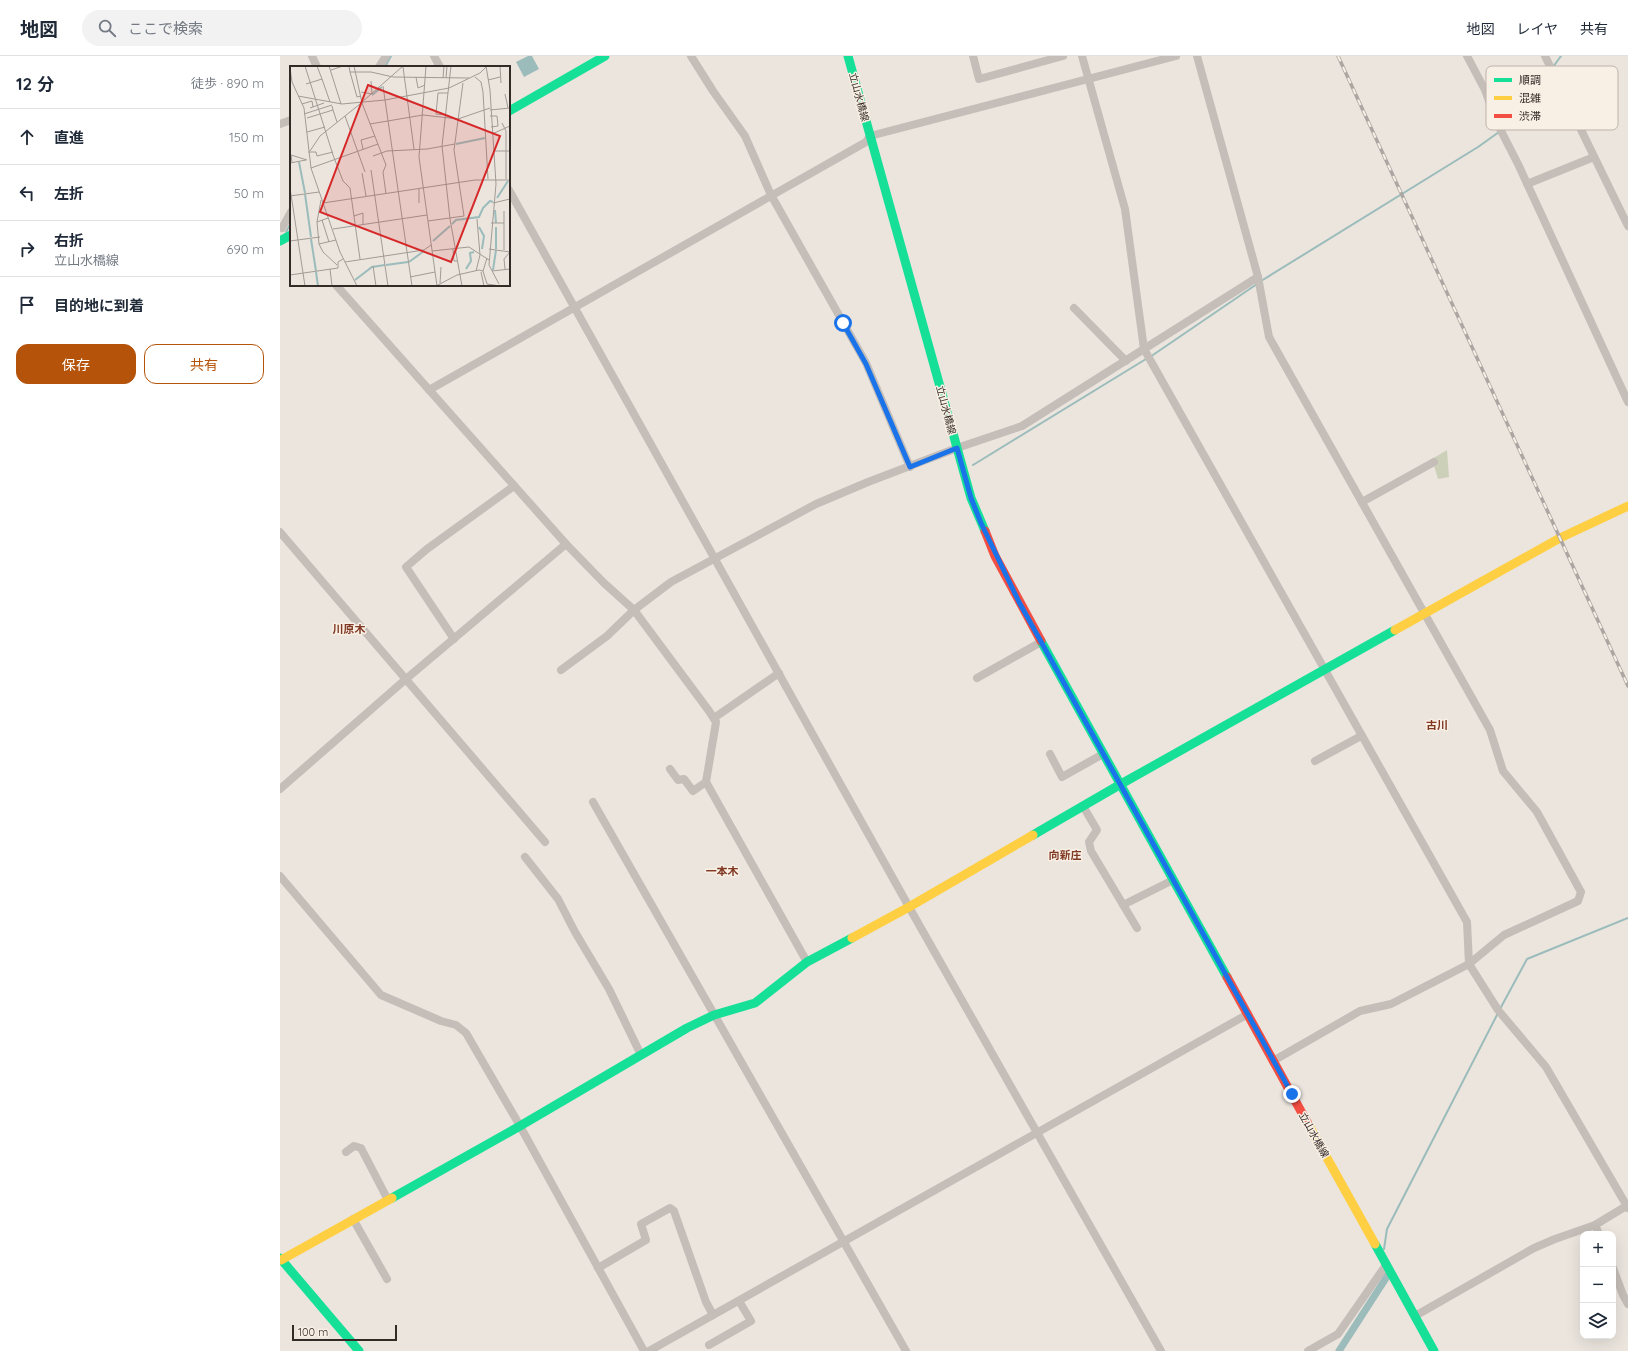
<!DOCTYPE html>
<html lang="ja">
<head>
<meta charset="utf-8">
<style>
  :root { --surface:#fff; --page:#f2f2f3; --text:#1f2937; --muted:#747a83; --line:#e0e1e3; --accent:#b45309 }
  body { margin:0; font-family:Quicksand,"Noto Sans JP",sans-serif; background:var(--page); color:var(--text) }
  .controls { position:absolute; right:12px; bottom:12px; display:grid; overflow:hidden; border-radius:8px; box-shadow:0 4px 16px #0002 }
  .controls button { width:36px; height:36px; display:grid; place-items:center; padding:0; border:0; border-bottom:1px solid var(--line); background:var(--surface); color:var(--text); font:20px sans-serif }
  .scale { position:absolute; left:12px; bottom:10px; width:105px; box-sizing:border-box; padding-left:4px; border:2px solid #342b27; border-top:0; font-size:11px; line-height:14px; white-space:nowrap; color:#342b27; -webkit-text-stroke:3px #f8efe5; paint-order:stroke }
  .stop { position:absolute; width:12px; height:12px; margin:-9px; border:3px solid #1a73e8; border-radius:50%; background:#fff }
  .stop.end { background:#1a73e8; border-color:#fff; box-shadow:0 1px 4px #0008 }
  .list { margin:0; padding:0; list-style:none }
  h2 { display:flex; justify-content:space-between; align-items:center; height:52px; margin:0; padding:0 16px; font-size:17px }
  h2 small { font-size:13px; font-weight:400; color:var(--muted) }
  .list li { display:grid; grid-template-columns:26px 1fr auto; gap:12px; align-items:center; box-sizing:border-box; height:56px; padding:0 16px; border-top:1px solid var(--line) }
  .list b { display:block; font-size:15px; white-space:nowrap }
  .list p { margin:0; font-size:13px; white-space:nowrap; color:var(--muted) }
  .list em { font-size:13px; font-style:normal; color:var(--muted) }
  .actions { display:flex; gap:8px; padding:12px 16px }
  .actions a { flex:1; padding:9px 0; border:1px solid var(--accent); border-radius:12px; text-align:center; font-size:14px; color:var(--accent) }
  .actions .main { background:var(--accent); color:#fff }
  .icon { flex:none; width:22px; height:22px; fill:none; stroke:currentColor; stroke-width:2; stroke-linecap:round; stroke-linejoin:round }
  .map { position:relative; flex:none; width:1348px; height:1295px; overflow:hidden }
  header { display:flex; align-items:center; gap:24px; box-sizing:border-box; height:56px; padding:0 20px; background:var(--surface); border-bottom:1px solid var(--line) }
  header strong { font-size:19px }
  nav { display:flex; gap:22px; margin-inline-start:auto; font-size:14px }
  .search { width:280px; height:36px; background:var(--page); display:flex; align-items:center; gap:10px; box-sizing:border-box; padding:0 14px; border-radius:22px; color:var(--muted); font-size:15px }
  main { display:flex }
  aside { flex:1; background:var(--surface) }
  .map>svg:first-child { display:block }
  .green { fill:#ccd0b9 }
  .water { fill:#9bbcbb }
  .lines { fill:none; stroke-linecap:round; stroke-linejoin:round }
  .stream { stroke:#9bbcbb; stroke-width:2 }
  .canal { stroke:#9bbcbb; stroke-width:7 }
  .street { stroke:#c4bdb8; stroke-width:8 }
  .fast { stroke:#16e098; stroke-width:9 }
  .slow { stroke:#ffcf43; stroke-width:9 }
  .jam { stroke:#f24e42; stroke-width:9 }
  .rail-casing { stroke:#aca6a2; stroke-width:3.5 }
  .rail { stroke:#f8efe5; stroke-width:2; stroke-dasharray:6; stroke-linecap:butt }
  .route { stroke:#1a73e8; stroke-width:5 }
  .labels { text-anchor:middle; dominant-baseline:central; stroke-width:3; stroke-linejoin:round; paint-order:stroke }
  .street-label { font-size:10px; fill:#342b27; stroke:#f8efe5 }
  .neighbourhood-label { font-size:11px; font-weight:bold; fill:#803823; stroke:#f8efe5 }
  .inset-river { fill:none; stroke:#9bbcbb; stroke-width:2 }
  .inset-road { fill:none; stroke:#a29b95; stroke-width:1 }
  .view { fill:#d62828; fill-opacity:0.15; stroke:#d62828; stroke-width:2 }
  .inset-edge { fill:none; stroke:#342b27; stroke-width:2 }
  .key { fill:#f8efe5; stroke:#bdb4ac; stroke-width:1 }
  .key-label { font-size:11px; fill:#342b27 }
</style>
</head>
<body>
<header>
<strong>地図</strong>
<div class="search"><svg class="icon" aria-label="search" viewBox="0 0 24 24"><circle cx="10" cy="10" r="6"/><path d="M15 15l6 6"/></svg>ここで検索</div>
<nav><a>地図</a><a>レイヤ</a><a>共有</a></nav>
</header>
<main>
<aside>
<h2>12 分<small>徒歩 · 890 m</small></h2>
<ul class="list">
<li><svg class="icon" aria-label="ahead" viewBox="0 0 24 24"><path d="M12 20V5M6 11l6-6 6 6"/></svg><div><b>直進</b></div><em>150 m</em></li>
<li><svg class="icon" aria-label="left" viewBox="0 0 24 24"><path d="M17 20v-9H6M10 6l-5 5 5 5"/></svg><div><b>左折</b></div><em>50 m</em></li>
<li><svg class="icon" aria-label="right" viewBox="0 0 24 24"><path d="M7 20v-9h11M14 6l5 5-5 5"/></svg><div><b>右折</b><p>立山水橋線</p></div><em>690 m</em></li>
<li><svg class="icon" aria-label="arrive" viewBox="0 0 24 24"><path d="M6 21V4h12l-3 4 3 4H6"/></svg><div><b>目的地に到着</b></div></li>
</ul>
<div class="actions"><a class="main">保存</a><a>共有</a></div>
</aside>
<div class="map">
<svg width="1348" height="1295" viewBox="0 0 1348 1295">
  <rect width="100%" height="100%" fill="#ebe5de"/>
  <polygon class="green" points="1167,394 1169,421 1158,423 1152,403"/>
  <polygon class="water" points="248,0 252,0 259,13 244,21 236,6"/>
  <g class="lines">
    <g class="stream">
      <polyline points="105,11 111,0"/>
      <polyline points="1273,11 1281,0"/>
      <polyline points="1223,73 1248,46 1270,15"/>
      <polyline points="6,176 11,167"/>
      <polyline points="981,225 1198,91 1219,76"/>
      <polyline points="870,301 977,228"/>
      <polyline points="693,409 866,303"/>
      <polyline points="1220,953 1247,903 1348,862"/>
      <polyline points="1104,1193 1107,1173 1218,957"/>
    </g>
    <polyline class="canal" points="1059,1295 1106,1222 1105,1218"/>
    <g class="street">
      <polyline points="32,0 37,11"/>
      <polyline points="154,0 160,11"/>
      <polyline points="411,0 433,35 465,80 491,139 586,307 630,411"/>
      <polyline points="693,0 699,23 783,0"/>
      <polyline points="802,0 845,153 864,293 1187,866 1189,908 1218,954 1266,1011 1348,1152"/>
      <polyline points="917,0 978,221 989,281 1210,674 1223,715 1257,756 1301,836 1298,845 1224,879 1189,908 1111,948 1080,955 993,1005"/>
      <polyline points="1187,0 1205,34 1218,69 1238,108 1348,346"/>
      <polyline points="1265,0 1348,170"/>
      <polyline points="99,11 106,0"/>
      <polyline points="0,68 11,64"/>
      <polyline points="1247,128 1314,101"/>
      <polyline points="229,134 629,851 881,1295"/>
      <polyline points="2,172 11,156"/>
      <polyline points="56,229 286,488 324,527 354,554 429,655 436,666 426,726 527,906"/>
      <polyline points="794,252 846,305"/>
      <polyline points="149,334 586,86 590,80 896,0"/>
      <polyline points="1082,446 1154,406"/>
      <polyline points="0,476 265,786"/>
      <polyline points="174,583 126,511 147,493 234,430"/>
      <polyline points="281,614 327,580 354,554 391,526 536,448 588,426 677,392 742,370 978,221"/>
      <polyline points="697,622 761,586"/>
      <polyline points="434,662 499,617"/>
      <polyline points="770,698 782,721 823,698"/>
      <polyline points="1035,705 1081,680"/>
      <polyline points="390,713 398,724 404,723 413,735 426,726"/>
      <polyline points="0,733 126,623 286,488"/>
      <polyline points="313,746 626,1295"/>
      <polyline points="803,750 817,774 809,786 811,795 857,872"/>
      <polyline points="245,801 278,843 295,876 329,933 361,999"/>
      <polyline points="0,820 101,939 161,965 176,969 186,977 240,1070 364,1295"/>
      <polyline points="843,849 893,824"/>
      <polyline points="66,1096 74,1090 81,1092 108,1144"/>
      <polyline points="73,1163 107,1223"/>
      <polyline points="1315,1169 1319,1178"/>
      <polyline points="318,1212 366,1184 361,1168 390,1152 394,1155 426,1246 433,1259"/>
      <polyline points="1333,1212 1343,1239 1348,1248"/>
      <polyline points="1135,1260 1254,1192 1275,1183 1315,1169 1348,1149"/>
      <polyline points="429,1289 471,1265 459,1245"/>
      <polyline points="369,1295 968,958"/>
      <polyline points="1028,1295 1058,1278 1106,1209"/>
    </g>
    <g class="fast">
      <polyline points="568,0 691,442 705,475"/>
      <polyline points="229,55 325,0"/>
      <polyline points="0,185 11,179"/>
      <polyline points="761,585 947,921"/>
      <polyline points="753,779 841,728 1115,574"/>
      <polyline points="112,1142 240,1070 407,972 434,959 475,947 527,906 572,882"/>
      <polyline points="1095,1188 1154,1295"/>
      <polyline points="0,1202 79,1295"/>
    </g>
    <g class="slow">
      <polyline points="1115,574 1280,482 1348,450"/>
      <polyline points="572,882 629,851 753,779"/>
      <polyline points="1028,1068 1095,1188"/>
      <polyline points="1,1204 112,1142"/>
    </g>
    <g class="jam">
      <polyline points="705,475 715,500 761,585"/>
      <polyline points="947,921 1028,1068"/>
    </g>
    <defs>
      <polyline id="rail" points="1058,0 1348,630"/>
    </defs>
    <use href="#rail" class="rail-casing"/>
    <use href="#rail" class="rail"/>
  </g>
  <g class="lines">
    <polyline class="route" points="563,267 586,308 630,411 677,392 691,442 701,467 739,546 1012,1038"/>
  </g>
  <g class="labels">
    <g class="street-label">
      <text transform="translate(579 41) rotate(75)">立山水橋線</text>
      <text transform="translate(666 354) rotate(75)">立山水橋線</text>
      <text transform="translate(1034 1079) rotate(61)">立山水橋線</text>
    </g>
    <g class="neighbourhood-label">
      <text x="69" y="573">川原木</text>
      <text x="1157" y="669">古川</text>
      <text x="785" y="799">向新庄</text>
      <text x="442" y="815">一本木</text>
    </g>
  </g>
  <g transform="translate(10 10)">
    <rect width="220" height="220" fill="#ebe5de"/>
    <path class="inset-river" d="M82,29l10,-8M166,78l29,-6M9,96l6,31M15,128l6,43M207,132l11,-17M205,144l1,13M162,158l4,-4 23,-3 4,-9 7,-7 3,1M189,161l5,9 -2,13M206,161v22M21,173l5,32M143,175l17,-15M119,196l15,-11M96,199l22,-3M176,203l5,-8 -1,-8 4,-1M203,204l3,-20M26,206l2,14M65,214l17,-13 13,-2"/>
    <path class="inset-road" d="M15,0l28,89 10,26 7,7 10,71M39,0l12,38M59,0l1,6h21l22,5 76,1M64,0l8,37 24,62 -3,7 3,22M136,0l-7,91 18,129M161,0l-9,80 8,73 12,67M196,0l4,24 6,94 -7,81 10,19M210,0l1,17M113,1l11,82M0,2l2,14 12,26 7,60 29,84 17,34M41,4l12,-4M60,6l7,25 4,-1M126,11l2,11 7,-3M185,11l6,5 2,10 5,87M153,12l1,-12M156,12l1,-12M32,13l8,23M198,14l12,-3M16,18l16,-5 -5,-13M93,20l29,200M71,26l11,2 -1,-13M215,28l3,14M8,30l44,8 43,-4 64,-12 31,-15 6,-6M72,36l41,-36M12,38l10,-3 1,6M20,42l14,-5M43,44l4,12M200,44l20,-2M14,48l28,-9M157,49l-11,-1 2,-21h10M55,50l20,56M200,50h7l1,10 -7,1M17,52l26,-8 -1,-4M212,57l4,8v48M80,58l53,-9 35,4 32,-11M17,66l18,-5M202,68l18,-8M73,83l-2,-9 14,-4M20,85l10,-15 40,-32M203,85h17M18,86h8l1,4 16,-4M83,90l14,-5 40,-2 28,-5M2,96l-1,-7 16,5M0,97l16,-3M21,102l67,-24M81,104l17,116M72,107l4,23M0,122l15,98M129,123v14M0,130l29,-4M31,134l-4,22 11,-4M33,137l152,-23h35M203,137l17,-4M214,145v39M64,150l9,-3v12M32,154l7,22M138,155l36,-5 -10,-66 9,-67M27,156l2,22 17,-4M201,157h13M43,163l94,-14M0,175l30,-4M29,178l4,8 14,13M163,183l1,12h4M199,183l21,3M142,185l37,-4 20,13M55,196l79,-12 7,-5M83,200l3,20M40,203l2,17M215,203l-1,-10 6,-7M186,205l4,-16 -3,-36M193,205l4,-13M202,205l18,-2M191,206l3,14M0,209l48,-7v-6l5,-3M120,211l25,-5M150,217l1,-16M146,220l21,-11 22,-5 4,1 4,13 13,2"/>
    <path class="view" d="M78,19l132,51 -49,126 -131,-50z"/>
    <rect width="220" height="220" class="inset-edge"/>
  </g>
  <rect x="1206" y="10" width="132" height="64" rx="6" class="key"/>
  <rect x="1214" y="22" width="18" height="4" fill="#16e098"/>
  <rect x="1214" y="40" width="18" height="4" fill="#ffcf43"/>
  <rect x="1214" y="58" width="18" height="4" fill="#f24e42"/>
  <g class="key-label">
    <text x="1239" y="28">順調</text>
    <text x="1239" y="46">混雑</text>
    <text x="1239" y="64">渋滞</text>
  </g>
</svg>
<div class="controls">
<button>+</button>
<button>−</button>
<button><svg class="icon" aria-label="layers" viewBox="0 0 24 24"><path d="M12 4l9 5-9 5-9-5zM3 14l9 5 9-5"/></svg></button>
</div>
<div class="scale">100 m</div>
<div class="stop" style="left:563px;top:267px"></div>
<div class="stop end" style="left:1012px;top:1038px"></div>
</div>
</main>
</body>
</html>
